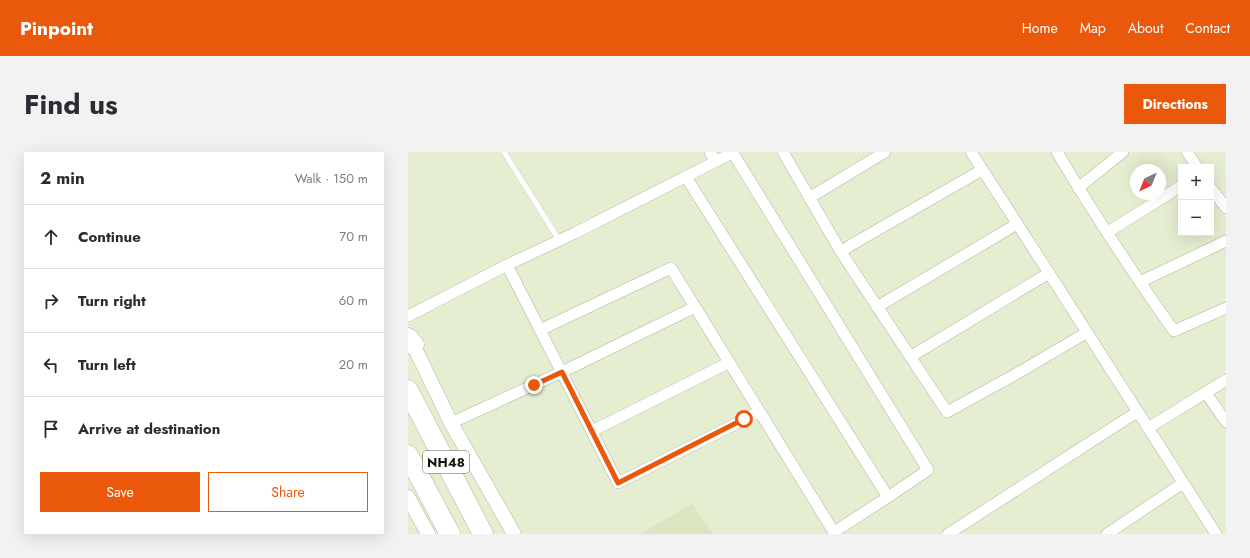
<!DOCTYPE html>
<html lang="en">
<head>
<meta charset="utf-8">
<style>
  :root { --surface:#fff; --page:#f2f2f3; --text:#2b2b33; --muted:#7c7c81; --line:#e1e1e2; --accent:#ea580c }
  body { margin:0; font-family:Jost,sans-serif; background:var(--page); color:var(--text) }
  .controls { position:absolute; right:12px; top:12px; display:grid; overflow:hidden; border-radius:0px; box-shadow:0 4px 16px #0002 }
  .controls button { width:36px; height:36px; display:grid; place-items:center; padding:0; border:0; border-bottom:1px solid var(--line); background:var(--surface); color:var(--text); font:20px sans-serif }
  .compass { position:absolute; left:722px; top:12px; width:36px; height:36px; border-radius:50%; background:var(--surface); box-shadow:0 4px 16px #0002; rotate:223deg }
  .stop { position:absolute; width:12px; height:12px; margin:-9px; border:3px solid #ea580c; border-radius:50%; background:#fff }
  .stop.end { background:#ea580c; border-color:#fff; box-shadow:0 1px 4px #0008 }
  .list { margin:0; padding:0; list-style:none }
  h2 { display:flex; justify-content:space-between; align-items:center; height:52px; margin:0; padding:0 16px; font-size:17px }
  h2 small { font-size:13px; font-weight:400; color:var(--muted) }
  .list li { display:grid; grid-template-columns:26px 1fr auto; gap:12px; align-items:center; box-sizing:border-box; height:64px; padding:0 16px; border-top:1px solid var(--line) }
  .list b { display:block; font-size:15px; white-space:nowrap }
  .list em { font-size:13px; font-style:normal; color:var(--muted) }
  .actions { display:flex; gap:8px; padding:12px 16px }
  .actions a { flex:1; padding:9px 0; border:1px solid var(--accent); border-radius:0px; text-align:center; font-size:14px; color:var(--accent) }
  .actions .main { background:var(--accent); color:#fff }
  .icon { flex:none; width:22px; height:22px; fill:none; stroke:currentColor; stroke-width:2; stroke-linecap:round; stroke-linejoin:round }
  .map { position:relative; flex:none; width:818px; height:382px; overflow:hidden; border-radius:0px }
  header { display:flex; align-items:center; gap:24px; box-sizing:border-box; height:56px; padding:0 20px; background:var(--accent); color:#fff }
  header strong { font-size:19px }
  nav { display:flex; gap:22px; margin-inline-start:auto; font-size:14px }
  .intro { display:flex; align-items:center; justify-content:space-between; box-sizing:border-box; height:96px; padding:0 24px }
  h1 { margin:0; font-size:28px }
  .button { padding:10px 18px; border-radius:0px; background:var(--accent); color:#fff; font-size:14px; font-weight:700 }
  main { display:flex; gap:24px; padding:0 24px }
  aside { flex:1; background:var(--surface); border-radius:0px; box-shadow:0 4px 16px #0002 }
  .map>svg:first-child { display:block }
  .built { fill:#dbe5c1 }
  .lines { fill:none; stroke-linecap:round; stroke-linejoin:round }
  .service-casing { stroke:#afb69b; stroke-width:6 }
  .minor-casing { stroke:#afb69b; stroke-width:12 }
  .tertiary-casing { stroke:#afb69b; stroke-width:15 }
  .motorway-casing { stroke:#afb69b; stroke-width:21 }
  .service { stroke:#fff; stroke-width:5.5 }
  .minor { stroke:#fff; stroke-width:11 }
  .tertiary { stroke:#fff; stroke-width:14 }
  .motorway { stroke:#fff; stroke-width:20 }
  .route { stroke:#ea580c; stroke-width:5 }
  .labels { text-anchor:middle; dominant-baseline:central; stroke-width:3; stroke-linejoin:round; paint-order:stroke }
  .shield { fill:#fff; stroke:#5a5d56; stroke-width:1 }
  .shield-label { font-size:13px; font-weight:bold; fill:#14170d }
</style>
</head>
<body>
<header>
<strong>Pinpoint</strong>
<nav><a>Home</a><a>Map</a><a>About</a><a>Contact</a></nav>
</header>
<div class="intro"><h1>Find us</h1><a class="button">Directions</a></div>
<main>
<aside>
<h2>2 min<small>Walk · 150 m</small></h2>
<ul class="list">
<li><svg class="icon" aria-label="ahead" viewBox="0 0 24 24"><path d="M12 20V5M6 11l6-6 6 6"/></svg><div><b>Continue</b></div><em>70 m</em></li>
<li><svg class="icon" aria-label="right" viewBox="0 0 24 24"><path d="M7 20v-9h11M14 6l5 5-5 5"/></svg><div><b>Turn right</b></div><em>60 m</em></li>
<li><svg class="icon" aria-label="left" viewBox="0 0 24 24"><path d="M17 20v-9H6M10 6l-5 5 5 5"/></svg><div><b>Turn left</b></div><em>20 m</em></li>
<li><svg class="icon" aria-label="arrive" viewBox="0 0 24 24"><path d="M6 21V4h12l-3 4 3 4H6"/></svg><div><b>Arrive at destination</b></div></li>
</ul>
<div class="actions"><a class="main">Save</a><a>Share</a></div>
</aside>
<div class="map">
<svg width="818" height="382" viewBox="0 0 818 382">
  <rect width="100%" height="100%" fill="#e6eed1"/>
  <polygon class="built" points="284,352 306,382 232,382"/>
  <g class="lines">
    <defs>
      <polyline id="service" points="96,0 151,88"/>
      <g id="minor">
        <polyline points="302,0 308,9"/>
        <polyline points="375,0 433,100 539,260 608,222 678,181"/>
        <polyline points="563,0 641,121 808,382"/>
        <path d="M649,0c36,61 76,121 117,179l52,-23"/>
        <polyline points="779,0 789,15"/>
        <polyline points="325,1 520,318 480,345"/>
        <polyline points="278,25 480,345 426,380"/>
        <polyline points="670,36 715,0"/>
        <polyline points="803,36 818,56"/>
        <polyline points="401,46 477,0"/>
        <polyline points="700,80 773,34"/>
        <polyline points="433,100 443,93 574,18"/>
        <polyline points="99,113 210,331 351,260"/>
        <polyline points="732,130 818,89"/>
        <polyline points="469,155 609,72"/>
        <polyline points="0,164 99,113 167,81 326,0"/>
        <polyline points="132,178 263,116 427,382"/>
        <polyline points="502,205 641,121"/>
        <polyline points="798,241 818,270"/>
        <polyline points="43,271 154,220 287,155"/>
        <polyline points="740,276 818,228"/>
        <polyline points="184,279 320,211"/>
        <polyline points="540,382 729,260"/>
        <polyline points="699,382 775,331"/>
      </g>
      <g id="tertiary">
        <polyline points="2,186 43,271 106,382"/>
        <polyline points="0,345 20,382"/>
      </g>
      <g id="motorway">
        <polyline points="0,186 6,193"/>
        <polyline points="0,238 75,382"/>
        <polyline points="0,303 42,382"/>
      </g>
    </defs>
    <use href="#service" class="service-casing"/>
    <use href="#minor" class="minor-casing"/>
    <use href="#tertiary" class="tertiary-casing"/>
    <use href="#motorway" class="motorway-casing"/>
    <use href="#service" class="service"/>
    <use href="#minor" class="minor"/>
    <use href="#tertiary" class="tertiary"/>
    <use href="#motorway" class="motorway"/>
  </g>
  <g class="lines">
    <polyline class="route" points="126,233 154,220 210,331 336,267"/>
  </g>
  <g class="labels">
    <rect class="shield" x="15" y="299" width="46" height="22" rx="3"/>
    <g class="shield-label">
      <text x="38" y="310">NH48</text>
    </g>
  </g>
</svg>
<div class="controls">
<button>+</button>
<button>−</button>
</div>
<svg class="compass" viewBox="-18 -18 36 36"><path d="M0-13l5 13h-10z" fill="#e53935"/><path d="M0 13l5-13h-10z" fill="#7c7c81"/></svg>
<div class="stop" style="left:336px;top:267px"></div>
<div class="stop end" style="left:126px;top:233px"></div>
</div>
</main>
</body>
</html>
